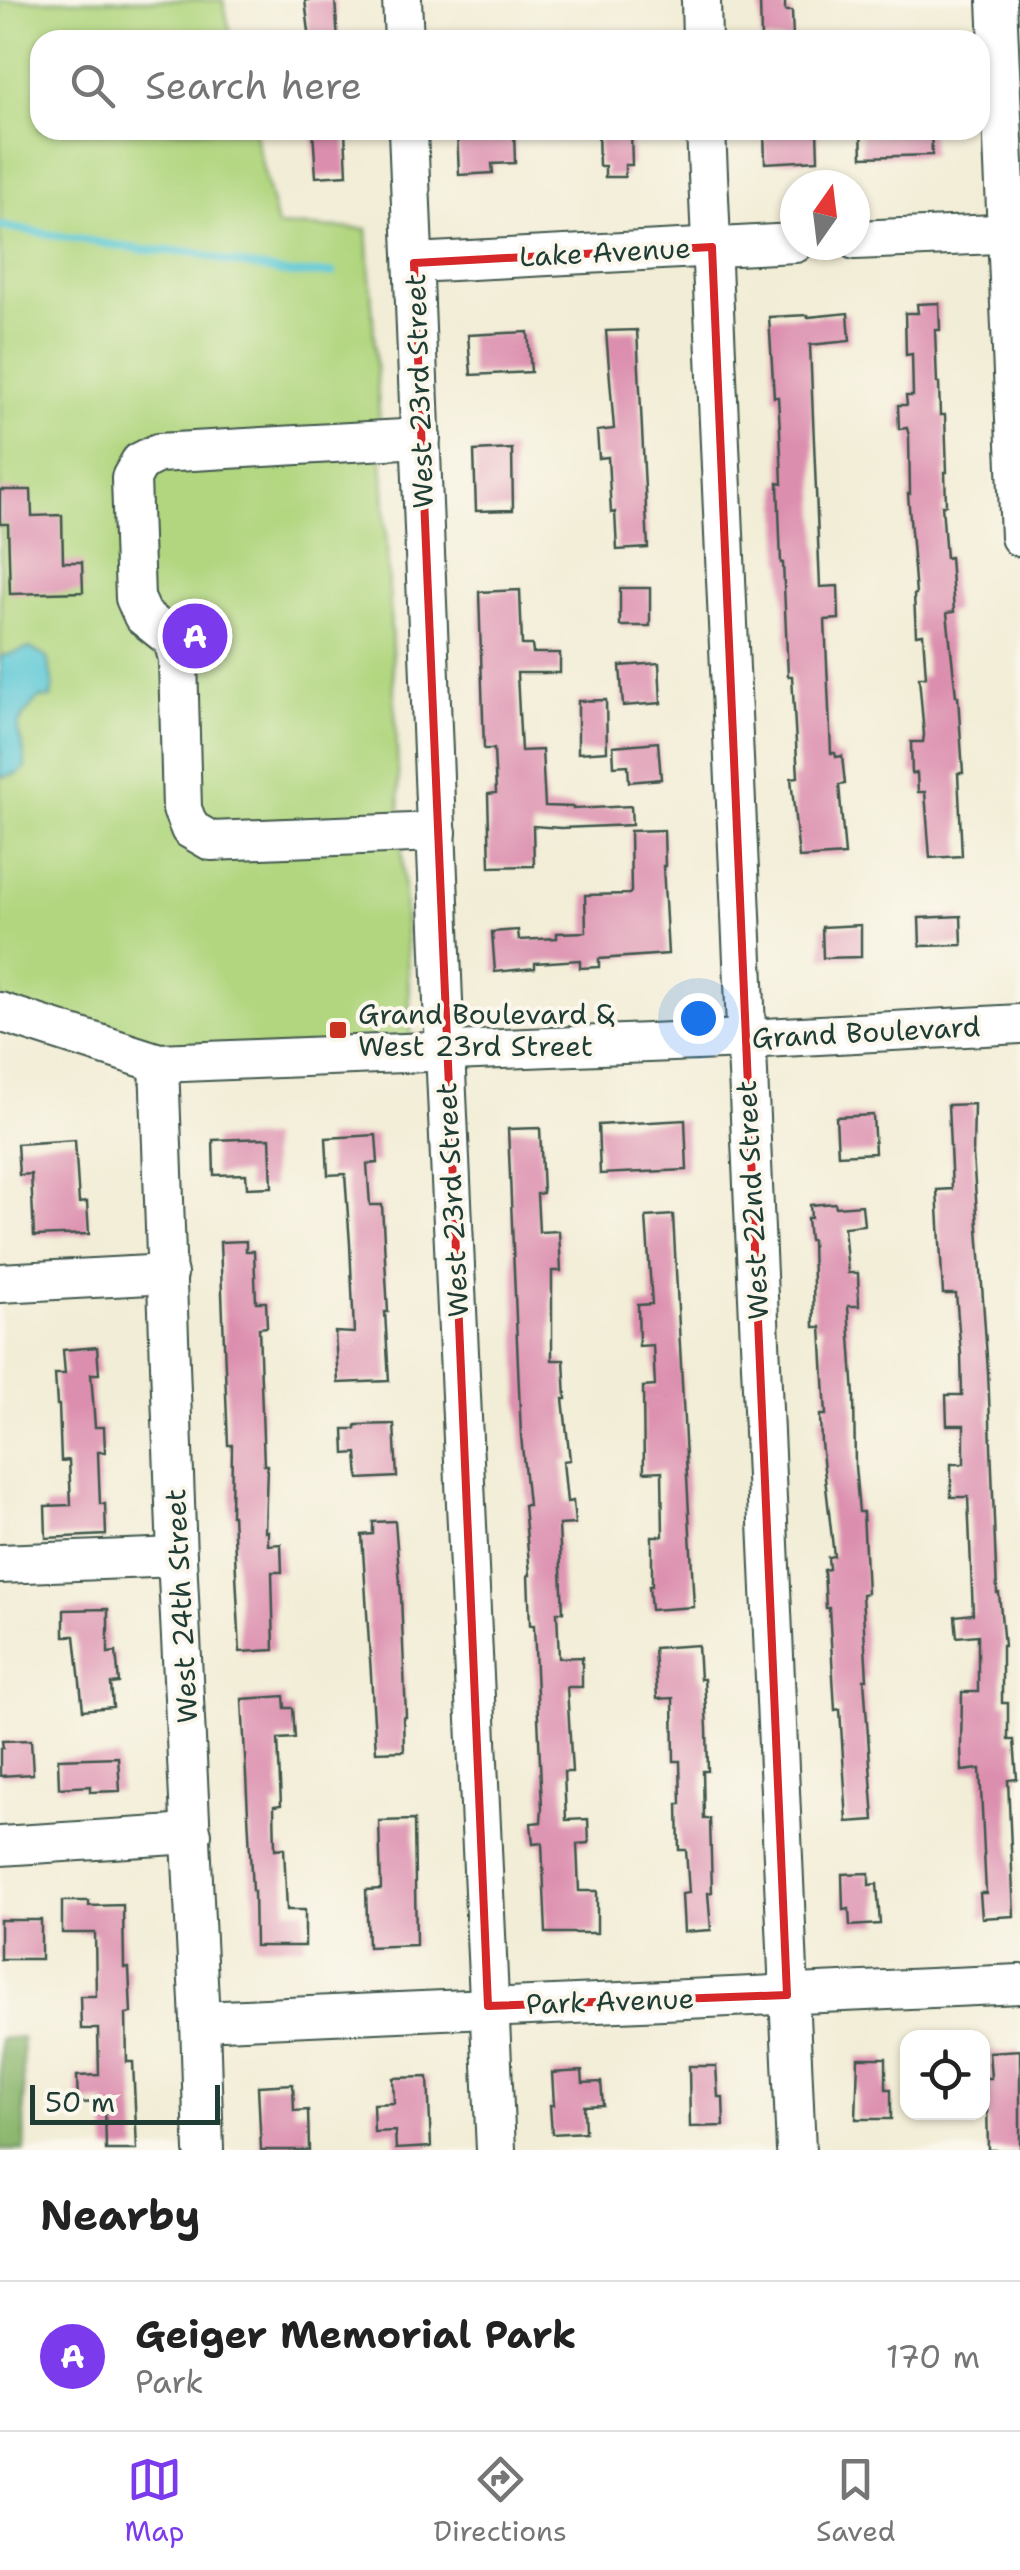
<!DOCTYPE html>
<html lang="en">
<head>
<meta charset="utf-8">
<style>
  :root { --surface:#fff; --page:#f2f2f2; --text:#222; --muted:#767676; --line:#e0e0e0; --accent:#7c3aed }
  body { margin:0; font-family:"Shantell Sans",sans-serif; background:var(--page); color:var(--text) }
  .controls { position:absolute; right:30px; bottom:30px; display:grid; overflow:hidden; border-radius:20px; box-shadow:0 2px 8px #0004 }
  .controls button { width:90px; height:90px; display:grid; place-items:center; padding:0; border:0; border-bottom:2px solid var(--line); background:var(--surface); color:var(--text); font:50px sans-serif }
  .compass { position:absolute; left:780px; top:170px; width:90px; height:90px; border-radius:50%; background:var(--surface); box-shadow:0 2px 8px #0004; rotate:14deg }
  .scale { position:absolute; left:30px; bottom:25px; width:190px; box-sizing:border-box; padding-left:10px; border:5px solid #1f3d34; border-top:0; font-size:28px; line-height:35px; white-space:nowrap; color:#1f3d34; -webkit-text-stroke:8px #fbf7ec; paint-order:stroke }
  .you { position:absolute; left:698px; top:1018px; width:35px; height:35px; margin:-25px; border:8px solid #fff; border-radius:50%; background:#1a73e8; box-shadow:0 0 0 15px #1a73e833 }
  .badge { display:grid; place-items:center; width:65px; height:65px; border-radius:50%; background:var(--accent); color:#fff; font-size:32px; font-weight:700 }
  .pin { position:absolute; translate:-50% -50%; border:5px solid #fff; box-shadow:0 2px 10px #0006 }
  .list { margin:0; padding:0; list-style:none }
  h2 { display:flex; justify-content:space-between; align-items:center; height:130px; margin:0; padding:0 40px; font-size:42px }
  h2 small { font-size:32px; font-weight:400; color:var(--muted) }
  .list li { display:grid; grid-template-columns:65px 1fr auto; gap:30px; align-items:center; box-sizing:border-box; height:150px; padding:0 40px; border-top:2px solid var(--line) }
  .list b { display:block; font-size:38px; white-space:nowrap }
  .list p { margin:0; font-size:32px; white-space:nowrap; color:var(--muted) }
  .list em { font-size:32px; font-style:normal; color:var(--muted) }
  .icon { flex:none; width:55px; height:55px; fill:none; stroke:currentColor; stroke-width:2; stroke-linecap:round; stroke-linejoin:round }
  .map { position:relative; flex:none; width:1020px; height:2150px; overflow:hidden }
  .search { position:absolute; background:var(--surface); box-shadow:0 2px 8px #0004; left:30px; right:30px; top:30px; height:110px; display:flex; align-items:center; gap:25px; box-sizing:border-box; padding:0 35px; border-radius:30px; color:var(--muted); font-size:38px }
  .sheet { height:280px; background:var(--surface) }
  nav { display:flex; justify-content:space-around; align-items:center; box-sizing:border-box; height:140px; border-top:2px solid var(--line); background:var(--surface); font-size:28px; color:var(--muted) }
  nav a { display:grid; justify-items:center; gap:5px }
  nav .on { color:var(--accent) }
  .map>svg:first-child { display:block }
  .green { fill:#b1d67f; stroke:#688a5a; stroke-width:2.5 }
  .forest { fill:#8cb76e; stroke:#567a51; stroke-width:2.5 }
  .water { fill:#5cc8d5; stroke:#3e8284; stroke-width:2.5 }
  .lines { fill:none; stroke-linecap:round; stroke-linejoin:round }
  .stream { stroke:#5cc8d5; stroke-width:8 }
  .building { fill:#dc8eae }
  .minor-casing { stroke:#3f574c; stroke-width:42 }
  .minor { stroke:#fff; stroke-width:38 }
  .marked { fill:none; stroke:#d62828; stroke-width:8; stroke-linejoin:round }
  .poi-dot { fill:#c8321e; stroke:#fbf7ec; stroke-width:4 }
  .labels { text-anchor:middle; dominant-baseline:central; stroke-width:8; stroke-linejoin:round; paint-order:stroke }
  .street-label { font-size:28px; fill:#1f3d34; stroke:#fbf7ec }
  .poi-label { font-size:28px; fill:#1f3d34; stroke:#fbf7ec; text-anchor:start }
</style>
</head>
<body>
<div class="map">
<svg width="1020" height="2150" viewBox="0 0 1020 2150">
  <rect width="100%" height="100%" fill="#fbf7ec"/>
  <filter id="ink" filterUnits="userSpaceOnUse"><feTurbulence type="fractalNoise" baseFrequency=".01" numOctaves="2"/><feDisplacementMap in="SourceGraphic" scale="20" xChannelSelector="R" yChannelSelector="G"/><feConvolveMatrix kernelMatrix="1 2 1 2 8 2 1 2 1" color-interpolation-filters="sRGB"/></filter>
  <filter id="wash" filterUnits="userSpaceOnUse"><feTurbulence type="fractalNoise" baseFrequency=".0048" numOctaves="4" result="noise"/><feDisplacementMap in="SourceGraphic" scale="40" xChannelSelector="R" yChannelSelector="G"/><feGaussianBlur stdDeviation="2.25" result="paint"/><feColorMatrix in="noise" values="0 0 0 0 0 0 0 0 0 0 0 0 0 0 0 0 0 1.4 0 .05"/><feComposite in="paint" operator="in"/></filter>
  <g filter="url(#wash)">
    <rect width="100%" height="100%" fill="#f2edd6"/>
    <polygon class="green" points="0,0 223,0 232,40 40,40 40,130 254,130 277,226 367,229 384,488 412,1054 159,1063 0,1004"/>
    <polygon class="forest" points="22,2037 25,2150 0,2150 0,2039"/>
    <path class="water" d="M30,648l17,10 6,26 -2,14h-12c-37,39 -13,29 -14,70l-8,6 -17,3v-120z"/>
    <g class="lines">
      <polyline class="stream" points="0,226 143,250 194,252 228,262 292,274 333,273"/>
    </g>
    <g id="blocks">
      <g class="building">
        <polygon points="305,0 335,0 338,40 310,40"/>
        <polygon points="760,0 785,0 785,11 792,11 793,40 761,40"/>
        <polygon points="313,130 345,130 347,175 316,177"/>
        <polygon points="457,130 514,130 515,163 492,164 493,173 459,175"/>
        <polygon points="598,130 631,130 632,165 625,165 625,177 605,177 605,166 599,166"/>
        <polygon points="764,130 817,130 818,160 765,163"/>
        <polygon points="861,130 931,130 932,155 862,157"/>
        <polygon points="939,303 940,330 935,330 937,383 939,383 940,415 945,415 947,472 945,472 946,505 942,505 946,558 950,557 954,612 947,613 956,696 958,696 963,773 958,773 962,856 930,858 925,792 918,792 917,773 912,774 911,742 923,742 924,735 919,677 926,677 923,634 916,635 914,595 916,594 908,494 910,494 909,436 907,428 899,429 898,405 907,405 906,396 913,396 912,354 906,355 905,313 918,313 917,304"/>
        <polygon points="848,313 850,341 810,345 820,587 838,586 839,619 825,620 831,753 835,753 836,757 842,756 845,784 839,785 845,855 799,858 791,778 798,777 792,676 788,676 783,563 781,563 778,483 782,484 780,430 778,397 774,397 769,317 808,315 808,317"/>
        <polygon points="637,330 648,548 617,550 615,512 611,513 608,457 599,458 597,431 614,429 606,331"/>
        <polygon points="528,332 531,372 471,375 468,335"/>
        <polygon points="512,449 513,510 476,511 474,451"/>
        <polygon points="0,490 31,490 32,516 62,515 63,562 82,562 83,592 10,594 8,524 0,524"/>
        <rect x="620" y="588" width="30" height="38"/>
        <polygon points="520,590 522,645 532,645 533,653 560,653 560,673 517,673 521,751 542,750 545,806 573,807 573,809 631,806 632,825 561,828 533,826 534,866 490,867 488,794 496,793 494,749 484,749 479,592"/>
        <polygon points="659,663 661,703 623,706 620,666"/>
        <polygon points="606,700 607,751 578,753 578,701"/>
        <polygon points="658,742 661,779 629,782 628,765 614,766 613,746"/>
        <polygon points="664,830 665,866 663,866 668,954 599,959 599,967 580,968 580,960 535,963 535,968 495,972 492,932 518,930 519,940 557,938 557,933 586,932 585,895 629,894 631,892 630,831"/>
        <polygon points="961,916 962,945 920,946 919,918"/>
        <polygon points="861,925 861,957 823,958 822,927"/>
        <polygon points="974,1104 973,1155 988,1372 997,1593 999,1593 1004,1646 1002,1646 1002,1703 1008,1703 1008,1740 1014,1740 1017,1779 1008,1780 1014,1916 982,1918 980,1893 986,1893 980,1769 962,1771 961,1748 962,1692 978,1692 978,1635 957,1637 955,1616 973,1614 968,1497 951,1497 951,1464 964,1464 964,1425 947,1425 946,1395 962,1395 961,1354 956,1294 943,1294 937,1190 952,1189 948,1105"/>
        <polygon points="873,1115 875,1153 838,1155 836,1117"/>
        <polygon points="685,1120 687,1170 600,1174 598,1125"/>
        <polygon points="540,1128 543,1193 537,1194 539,1232 559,1231 561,1271 552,1271 552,1360 564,1360 566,1399 563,1399 570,1460 563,1461 567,1502 573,1501 575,1524 559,1525 563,1612 557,1612 559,1658 582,1657 582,1687 567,1687 572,1772 564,1772 566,1820 588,1819 589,1843 577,1844 579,1891 597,1891 597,1933 546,1933 542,1843 533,1844 531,1823 541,1822 542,1808 534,1625 530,1625 528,1575 530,1575 524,1505 528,1505 521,1436 508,1129"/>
        <polygon points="376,1135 378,1163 367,1164 370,1205 382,1205 388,1312 385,1312 389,1381 338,1383 335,1332 354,1333 350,1244 345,1174 328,1175 326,1138"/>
        <polygon points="270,1138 272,1187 247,1188 246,1174 214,1175 213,1140"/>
        <polygon points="75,1140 79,1203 87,1202 89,1234 34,1236 31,1174 19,1175 17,1144"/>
        <polygon points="835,1203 836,1207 862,1205 864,1225 844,1227 848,1273 858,1273 859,1306 848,1306 854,1396 855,1466 859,1512 863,1512 867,1593 862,1594 867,1679 864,1679 874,1820 847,1822 840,1709 835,1710 829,1608 826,1608 824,1570 829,1569 828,1557 834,1556 821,1443 820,1415 826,1415 821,1327 814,1327 812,1240 809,1240 807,1218 811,1218 810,1205"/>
        <polygon points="673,1215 694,1607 651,1610 649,1586 652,1586 652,1536 663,1536 662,1471 644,1472 643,1387 655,1386 653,1345 639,1346 638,1305 652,1304 646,1217"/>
        <polygon points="246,1241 246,1251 254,1251 256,1302 266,1302 267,1327 259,1328 264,1465 267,1465 265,1532 268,1531 268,1545 281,1544 282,1572 272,1572 274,1650 240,1652 233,1515 231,1515 232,1445 228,1445 220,1242"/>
        <polygon points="97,1347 99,1374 91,1374 95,1427 104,1427 105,1452 98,1452 100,1504 105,1504 106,1535 46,1538 45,1506 71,1505 69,1460 61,1461 59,1405 57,1405 55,1374 65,1374 63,1350"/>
        <polygon points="394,1424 397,1477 359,1479 357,1453 345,1454 344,1429 356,1429 356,1425"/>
        <polygon points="395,1521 401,1596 406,1717 403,1717 404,1751 376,1752 362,1535 373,1534 373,1522"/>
        <polygon points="108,1609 108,1653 116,1652 119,1683 111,1684 113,1707 83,1710 75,1636 64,1636 64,1610"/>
        <polygon points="698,1645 700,1679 704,1679 707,1728 708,1771 703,1771 704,1819 710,1819 712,1892 708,1893 711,1930 684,1932 682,1894 689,1893 686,1850 679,1850 678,1804 681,1804 680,1761 674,1761 673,1698 657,1699 654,1648"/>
        <polygon points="284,1696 285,1708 293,1708 295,1738 278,1739 281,1805 274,1806 275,1849 284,1848 287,1910 305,1910 305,1946 255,1946 254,1891 252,1891 242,1699"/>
        <polygon points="31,1740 33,1774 0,1776 0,1748 3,1748 2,1741"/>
        <polygon points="118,1757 120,1791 90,1792 90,1786 59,1788 58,1759"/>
        <polygon points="414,1820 416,1945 368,1947 366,1890 381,1889 379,1821"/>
        <polygon points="869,1873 869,1885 877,1884 880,1924 850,1926 849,1909 843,1910 842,1874"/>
        <polygon points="62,1901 89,1901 89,1906 123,1905 124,1968 129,1968 131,2013 126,2014 127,2062 133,2062 137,2150 106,2150 105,2102 78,2103 77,2076 99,2075 98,2029 81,2029 80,1996 96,1996 95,1933 62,1933"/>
        <rect x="0" y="1920" width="41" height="39"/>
        <polygon points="1020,2050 1020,2150 988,2150 987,2103 982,2104 982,2078 991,2078 989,2052"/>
        <polygon points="858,2058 886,2058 886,2089 891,2089 891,2119 856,2119"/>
        <polygon points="689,2066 716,2066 718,2097 723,2097 724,2126 690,2127"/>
        <polygon points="582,2071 583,2083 601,2082 603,2105 584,2106 585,2132 552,2134 550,2105 554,2105 552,2073"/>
        <polygon points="428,2077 431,2147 396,2149 395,2131 374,2132 373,2104 394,2103 393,2078"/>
        <polygon points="293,2084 294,2111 308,2110 309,2150 261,2150 258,2086"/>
      </g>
    </g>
  </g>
  <g filter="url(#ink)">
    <use href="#blocks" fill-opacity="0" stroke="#3f574c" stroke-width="2.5"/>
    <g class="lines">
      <defs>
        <g id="minor">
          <polyline points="402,0 404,40"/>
          <polyline points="701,0 702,40"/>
          <polyline points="997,0 1020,537"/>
          <polyline points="408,130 445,1051 496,2150"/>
          <polyline points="706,130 796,2150"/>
          <polyline points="855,240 1020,233"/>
          <polyline points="414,263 795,243"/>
          <polyline points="421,438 158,453 140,462 131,478 135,598 143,616 173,640 178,659 182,809 190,829 211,841 437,832"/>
          <polyline points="0,1012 159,1063 745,1039 1020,1024"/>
          <polyline points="159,1063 177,1557 200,2021 204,2150"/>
          <polyline points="0,1283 168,1274"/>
          <polyline points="0,1564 177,1557"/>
          <polyline points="0,1846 192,1834"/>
          <polyline points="200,2021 1020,1984"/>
        </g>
      </defs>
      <use href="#minor" class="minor-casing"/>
      <use href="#minor" class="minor"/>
    </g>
  </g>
  <path class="marked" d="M712,247l75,1748 -299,11 -74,-1743z"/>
  <rect class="poi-dot" x="328" y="1020" width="20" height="20" rx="5"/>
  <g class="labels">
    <g class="street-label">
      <text transform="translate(605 252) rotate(-3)">Lake Avenue</text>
      <text transform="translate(419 391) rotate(-92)">West 23rd Street</text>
      <text transform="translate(866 1032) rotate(-3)">Grand Boulevard</text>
      <text transform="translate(452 1200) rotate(-93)">West 23rd Street</text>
      <text transform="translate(752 1200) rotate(-93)">West 22nd Street</text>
      <text transform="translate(181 1606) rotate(-93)">West 24th Street</text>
      <text transform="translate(610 2001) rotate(-2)">Park Avenue</text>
    </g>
    <g class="poi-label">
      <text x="358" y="1014">Grand Boulevard &amp;<tspan x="358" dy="32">West 23rd Street</tspan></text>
    </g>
  </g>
</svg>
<div class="controls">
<button><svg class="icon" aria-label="locate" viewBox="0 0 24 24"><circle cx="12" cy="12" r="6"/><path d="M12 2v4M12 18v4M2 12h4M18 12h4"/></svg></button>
</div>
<svg class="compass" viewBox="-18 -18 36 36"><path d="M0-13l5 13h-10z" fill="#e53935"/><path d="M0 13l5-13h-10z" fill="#767676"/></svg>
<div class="scale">50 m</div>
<div class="you"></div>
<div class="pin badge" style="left:195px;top:636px">A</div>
<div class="search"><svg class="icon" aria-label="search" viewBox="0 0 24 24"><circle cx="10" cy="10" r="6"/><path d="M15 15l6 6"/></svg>Search here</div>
</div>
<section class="sheet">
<h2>Nearby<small></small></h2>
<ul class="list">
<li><span class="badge">A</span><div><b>Geiger Memorial Park</b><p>Park</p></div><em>170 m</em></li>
</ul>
</section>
<nav>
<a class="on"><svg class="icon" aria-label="map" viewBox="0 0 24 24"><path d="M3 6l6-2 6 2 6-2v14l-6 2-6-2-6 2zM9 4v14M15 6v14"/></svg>Map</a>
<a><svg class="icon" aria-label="directions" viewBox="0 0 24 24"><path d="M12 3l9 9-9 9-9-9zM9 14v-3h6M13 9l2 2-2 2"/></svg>Directions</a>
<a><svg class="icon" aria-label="saved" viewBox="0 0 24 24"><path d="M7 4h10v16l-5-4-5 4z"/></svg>Saved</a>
</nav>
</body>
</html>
